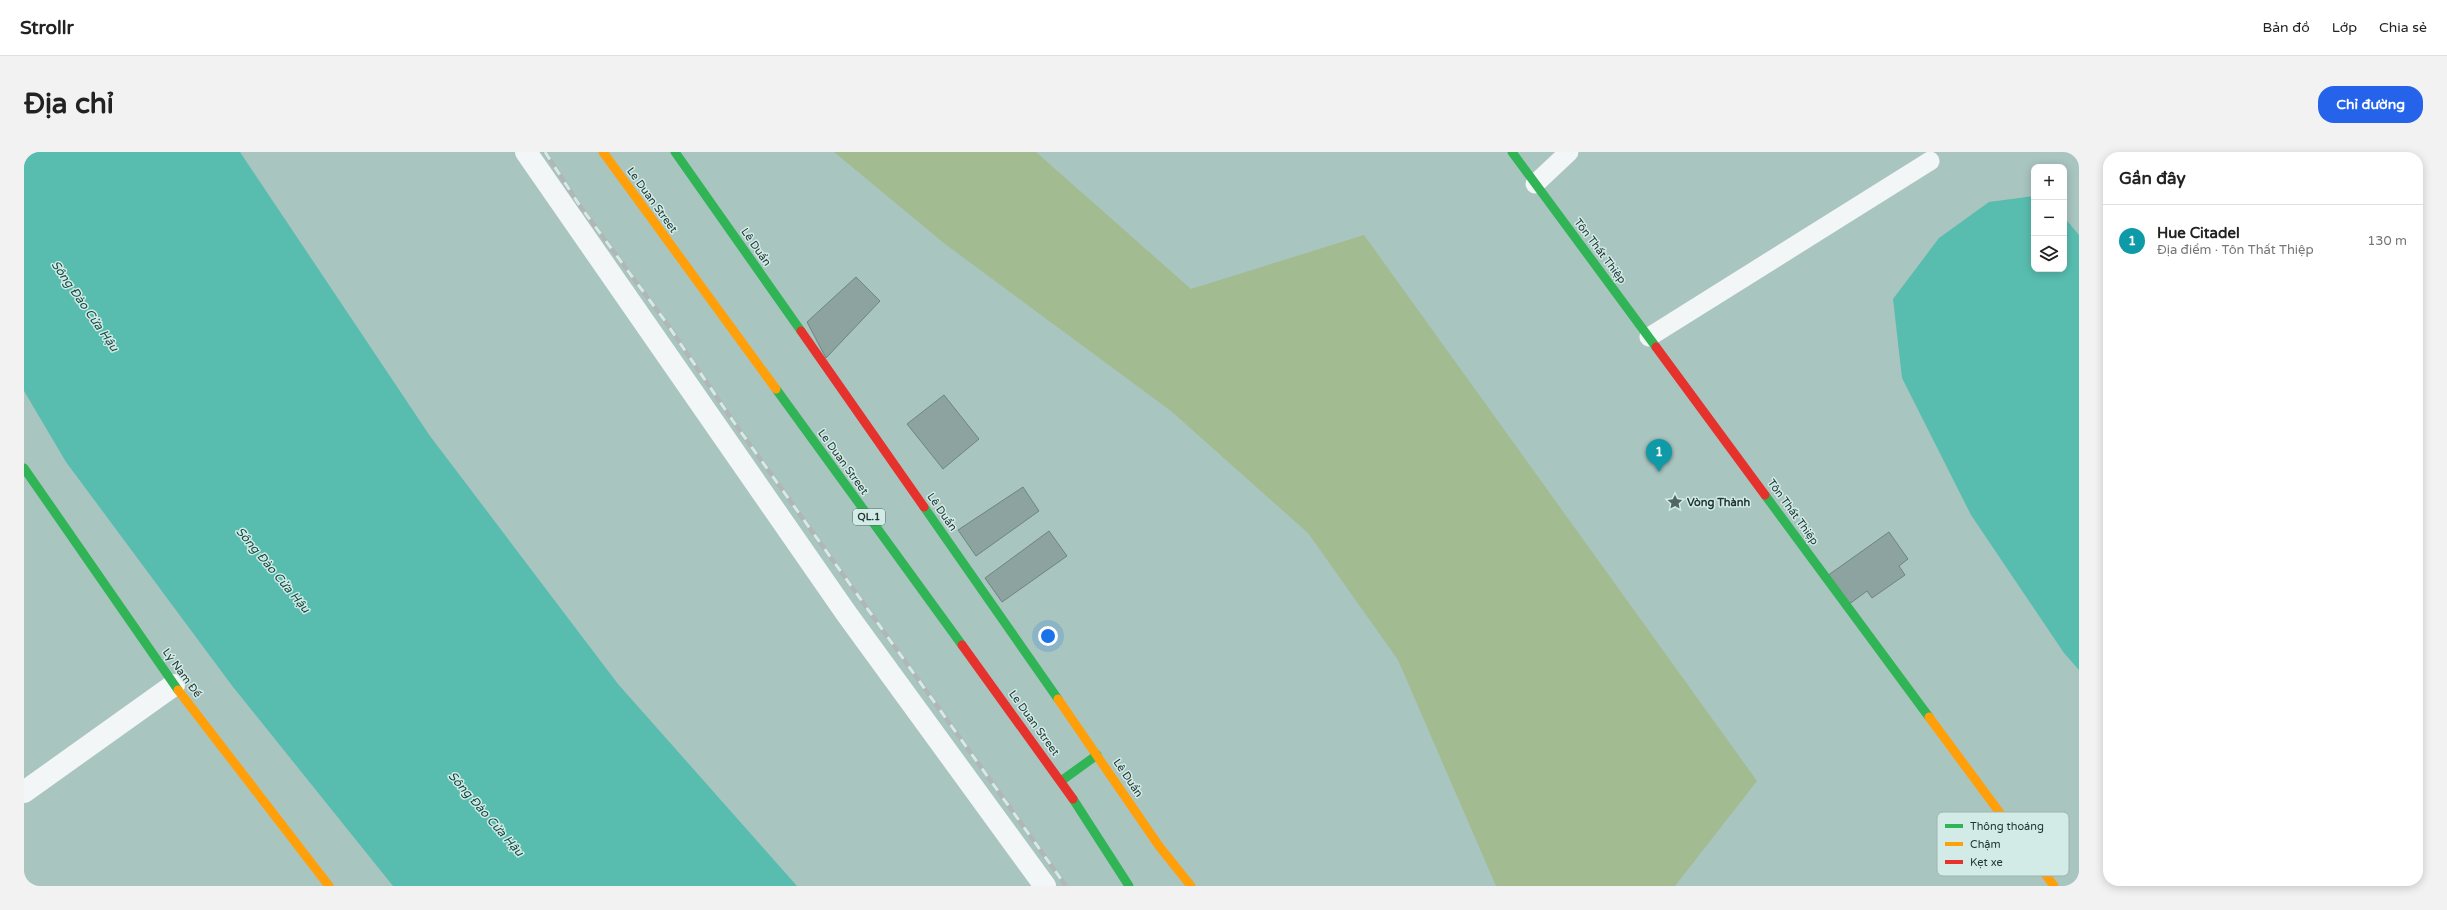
<!DOCTYPE html>
<html lang="vi">
<head>
<meta charset="utf-8">
<style>
  :root { --surface:#fff; --page:#f2f2f2; --text:#222; --muted:#767676; --line:#e0e0e0; --accent:#2563eb }
  body { margin:0; font-family:"Varela Round",sans-serif; background:var(--page); color:var(--text) }
  .controls { position:absolute; right:12px; top:12px; display:grid; overflow:hidden; border-radius:8px; box-shadow:0 2px 10px #0003 }
  .controls button { width:36px; height:36px; display:grid; place-items:center; padding:0; border:0; border-bottom:1px solid var(--line); background:var(--surface); color:var(--text); font:20px sans-serif }
  .you { position:absolute; left:1024px; top:484px; width:14px; height:14px; margin:-10px; border:3px solid #fff; border-radius:50%; background:#1a73e8; box-shadow:0 0 0 6px #1a73e833 }
  .badge { display:grid; place-items:center; width:26px; height:26px; border-radius:50%; background:var(--accent); color:#fff; font-size:13px; font-weight:700 }
  .pin { position:absolute; translate:-50% -33px; filter:drop-shadow(0 1px 2px #0008) }
  .pin::after { content:''; position:absolute; top:21px; width:14px; height:12px; background:inherit; clip-path:polygon(0 0,100% 0,50% 100%) }
  .list { margin:0; padding:0; list-style:none }
  h2 { display:flex; justify-content:space-between; align-items:center; height:52px; margin:0; padding:0 16px; font-size:17px }
  h2 small { font-size:13px; font-weight:400; color:var(--muted) }
  .list li { display:grid; grid-template-columns:26px 1fr auto; gap:12px; align-items:center; box-sizing:border-box; height:72px; padding:0 16px; border-top:1px solid var(--line) }
  .list b { display:block; font-size:15px; white-space:nowrap }
  .list p { margin:0; font-size:13px; white-space:nowrap; color:var(--muted) }
  .list em { font-size:13px; font-style:normal; color:var(--muted) }
  .icon { flex:none; width:22px; height:22px; fill:none; stroke:currentColor; stroke-width:2; stroke-linecap:round; stroke-linejoin:round }
  .map { position:relative; flex:none; width:2055px; height:734px; overflow:hidden; border-radius:16px }
  header { display:flex; align-items:center; gap:24px; box-sizing:border-box; height:56px; padding:0 20px; background:var(--surface); border-bottom:1px solid var(--line) }
  header strong { font-size:19px }
  nav { display:flex; gap:22px; margin-inline-start:auto; font-size:14px }
  .intro { display:flex; align-items:center; justify-content:space-between; box-sizing:border-box; height:96px; padding:0 24px }
  h1 { margin:0; font-size:28px }
  .button { padding:10px 18px; border-radius:16px; background:var(--accent); color:#fff; font-size:14px; font-weight:700 }
  main { display:flex; gap:24px; padding:0 24px }
  aside { flex:1; background:var(--surface); border-radius:16px; box-shadow:0 2px 10px #0003 }
  .map>svg:first-child { display:block }
  .green { fill:#a2bb90 }
  .water { fill:#58bdaf }
  .building { fill:#8da39f; stroke:#6e8480 }
  .lines { fill:none; stroke-linecap:round; stroke-linejoin:round }
  .lane { stroke:#f2f6f6; stroke-width:19 }
  .street { stroke:#f2f6f6; stroke-width:22 }
  .fast { stroke:#30b455; stroke-width:9 }
  .slow { stroke:#ff9f0a; stroke-width:9 }
  .jam { stroke:#e5322d; stroke-width:9 }
  .rail-casing { stroke:#b0b7b6; stroke-width:4.5 }
  .rail { stroke:#d2ebe6; stroke-width:3; stroke-dasharray:9; stroke-linecap:butt }
  .labels { text-anchor:middle; dominant-baseline:central; stroke-width:3; stroke-linejoin:round; paint-order:stroke }
  .shield { fill:#d2ebe6; stroke:#566c67; stroke-width:1 }
  .shield-label { font-size:10px; font-weight:bold; fill:#213531 }
  .street-label { font-size:11px; fill:#213531; stroke:#d2ebe6 }
  .poi-label { font-size:11px; font-weight:bold; fill:#213531; stroke:#d2ebe6; text-anchor:start }
  .water-label { font-size:12px; font-style:italic; fill:#114841; stroke:#d2ebe6 }
  .key { fill:#d2ebe6; stroke:#9db4b0; stroke-width:1 }
  .key-label { font-size:11px; fill:#213531 }
</style>
</head>
<body>
<header>
<strong>Strollr</strong>
<nav><a>Bản đồ</a><a>Lớp</a><a>Chia sẻ</a></nav>
</header>
<div class="intro"><h1>Địa chỉ</h1><a class="button">Chỉ đường</a></div>
<main>
<div class="map">
<svg width="2055" height="734" viewBox="0 0 2055 734">
  <rect width="100%" height="100%" fill="#a9c5c0"/>
  <polygon class="green" points="810,0 1012,0 1167,137 1340,83 1733,629 1651,734 1472,734 1374,508 1284,381 1147,259 921,92"/>
  <g class="water">
    <polygon points="0,0 216,0 406,284 594,532 773,734 369,734 209,535 42,310 0,239"/>
    <polygon points="2010,44 2010,117 2040,117 2040,65 2055,83 2055,518 2040,501 1947,363 1878,226 1869,147 1915,86 1965,50"/>
  </g>
  <g class="building">
    <polygon points="832,125 856,149 802,206 783,170"/>
    <polygon points="920,243 955,287 919,317 883,272"/>
    <polygon points="999,335 1015,359 952,404 934,378"/>
    <polygon points="1025,379 1043,404 978,450 961,426"/>
    <polygon points="1865,380 1884,407 1875,414 1881,423 1848,446 1843,439 1824,453 1803,424"/>
  </g>
  <g class="lines">
    <g class="lane">
      <polyline points="1511,32 1545,0"/>
      <polyline points="1625,185 1906,9"/>
    </g>
    <g class="street">
      <polyline points="502,0 822,461 1021,734"/>
      <polyline points="0,640 150,533"/>
    </g>
    <g class="fast">
      <polyline points="651,0 777,179"/>
      <polyline points="1488,0 1632,195"/>
      <polyline points="752,237 938,493"/>
      <polyline points="0,316 154,538"/>
      <polyline points="1741,343 1905,565"/>
      <polyline points="900,355 1034,547"/>
      <polyline points="1037,629 1073,603"/>
      <polyline points="1049,647 1105,734"/>
    </g>
    <g class="slow">
      <polyline points="579,0 752,237"/>
      <polyline points="154,538 305,734"/>
      <polyline points="1034,547 1135,694 1167,734"/>
      <polyline points="1905,565 2030,734"/>
    </g>
    <g class="jam">
      <polyline points="777,179 900,355"/>
      <polyline points="1632,195 1741,343"/>
      <polyline points="938,493 1049,647"/>
    </g>
    <defs>
      <polyline id="rail" points="521,0 556,54 641,169 709,269 1042,734"/>
    </defs>
    <use href="#rail" class="rail-casing"/>
    <use href="#rail" class="rail"/>
  </g>
  <defs>
    <symbol id="sight-bare" viewBox="-9 -9 18 18"><path d="M0-6L1.8-2.2L6-1.7L2.9 1.2L3.7 5.4L0 3.3L-3.7 5.4L-2.9 1.2L-6-1.7L-1.8-2.2Z" fill="#516763" stroke="#d2ebe6" stroke-width="2.5" paint-order="stroke"/></symbol>
  </defs>
  <g fill-rule="evenodd">
    <use href="#sight-bare" x="1640" y="339" width="22" height="22"/>
  </g>
  <g class="labels">
    <rect class="shield" x="829" y="357" width="32" height="16" rx="3"/>
    <g class="shield-label">
      <text x="845" y="365">QL.1</text>
    </g>
    <g class="street-label">
      <text transform="translate(628 48) rotate(54)">Le Duan Street</text>
      <text transform="translate(732 95) rotate(55)">Lê Duẩn</text>
      <text transform="translate(1576 99) rotate(53)">Tôn Thất Thiệp</text>
      <text transform="translate(819 310) rotate(54)">Le Duan Street</text>
      <text transform="translate(918 360) rotate(55)">Lê Duẩn</text>
      <text transform="translate(1769 360) rotate(54)">Tôn Thất Thiệp</text>
      <text transform="translate(158 521) rotate(54)">Lý Nam Đế</text>
      <text transform="translate(1010 571) rotate(54)">Le Duan Street</text>
      <text transform="translate(1104 626) rotate(56)">Lê Duẩn</text>
    </g>
    <g class="poi-label">
      <text x="1663" y="350">Vòng Thành</text>
    </g>
    <g class="water-label">
      <text transform="translate(61 154) rotate(55)">Sông Đào Cửa Hậu</text>
      <text transform="translate(249 418) rotate(50)">Sông Đào Cửa Hậu</text>
      <text transform="translate(462 662) rotate(49)">Sông Đào Cửa Hậu</text>
    </g>
  </g>
  <rect x="1913" y="660" width="132" height="64" rx="6" class="key"/>
  <rect x="1921" y="672" width="18" height="4" fill="#30b455"/>
  <rect x="1921" y="690" width="18" height="4" fill="#ff9f0a"/>
  <rect x="1921" y="708" width="18" height="4" fill="#e5322d"/>
  <g class="key-label">
    <text x="1946" y="678">Thông thoáng</text>
    <text x="1946" y="696">Chậm</text>
    <text x="1946" y="714">Kẹt xe</text>
  </g>
</svg>
<div class="controls">
<button>+</button>
<button>−</button>
<button><svg class="icon" aria-label="layers" viewBox="0 0 24 24"><path d="M12 4l9 5-9 5-9-5zM3 14l9 5 9-5"/></svg></button>
</div>
<div class="you"></div>
<div class="pin badge" style="left:1635px;top:320px;background:#0f9aa8">1</div>
</div>
<aside>
<h2>Gần đây<small></small></h2>
<ul class="list">
<li><span class="badge" style="background:#0f9aa8">1</span><div><b>Hue Citadel</b><p>Địa điểm · Tôn Thất Thiệp</p></div><em>130 m</em></li>
</ul>
</aside>
</main>
</body>
</html>
